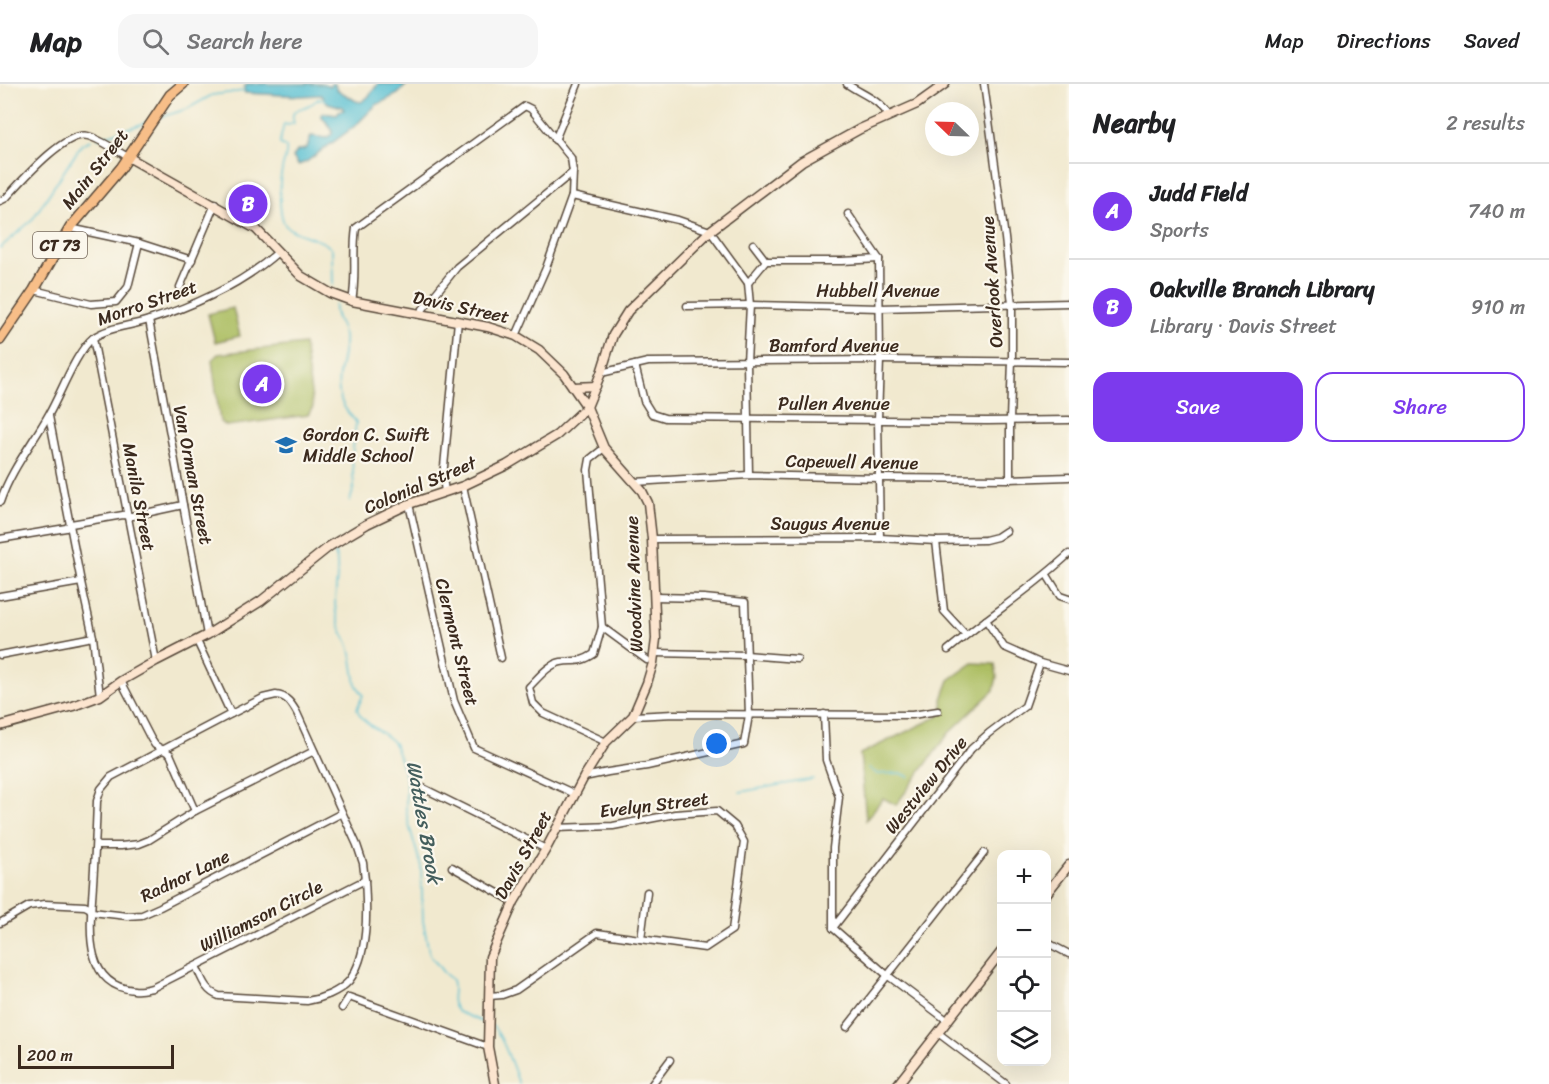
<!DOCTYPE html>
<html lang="en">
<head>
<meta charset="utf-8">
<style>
  :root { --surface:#fff; --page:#f6f6f6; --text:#202124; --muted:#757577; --line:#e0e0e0; --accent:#7c3aed }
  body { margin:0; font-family:Sriracha,sans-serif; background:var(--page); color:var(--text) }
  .controls { position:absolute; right:18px; bottom:18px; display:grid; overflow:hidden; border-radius:12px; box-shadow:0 6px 24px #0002 }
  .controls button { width:54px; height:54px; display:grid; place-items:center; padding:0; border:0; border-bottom:2px solid var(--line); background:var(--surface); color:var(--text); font:30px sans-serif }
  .compass { position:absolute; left:925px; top:18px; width:54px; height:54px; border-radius:50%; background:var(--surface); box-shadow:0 6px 24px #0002; rotate:293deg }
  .scale { position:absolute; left:18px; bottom:15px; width:156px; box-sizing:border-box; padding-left:6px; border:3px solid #3b2a1e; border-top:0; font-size:16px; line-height:21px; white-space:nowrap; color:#3b2a1e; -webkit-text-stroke:4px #fbf7ec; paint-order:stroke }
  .you { position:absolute; left:717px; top:660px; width:21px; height:21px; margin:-15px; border:4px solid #fff; border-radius:50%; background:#1a73e8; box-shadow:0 0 0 9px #1a73e833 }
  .badge { display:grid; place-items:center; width:39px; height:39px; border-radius:50%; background:var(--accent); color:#fff; font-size:20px; font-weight:700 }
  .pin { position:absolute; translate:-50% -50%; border:3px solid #fff; box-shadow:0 2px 6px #0006 }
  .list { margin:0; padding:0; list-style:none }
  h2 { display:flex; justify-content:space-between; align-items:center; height:78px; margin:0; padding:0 24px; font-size:26px }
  h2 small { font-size:20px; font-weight:400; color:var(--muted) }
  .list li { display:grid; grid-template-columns:39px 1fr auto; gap:18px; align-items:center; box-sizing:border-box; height:96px; padding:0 24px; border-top:2px solid var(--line) }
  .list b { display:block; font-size:22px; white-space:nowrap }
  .list p { margin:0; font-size:20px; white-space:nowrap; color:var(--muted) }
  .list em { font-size:20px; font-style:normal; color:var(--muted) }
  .actions { display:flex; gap:12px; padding:18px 24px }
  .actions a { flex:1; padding:14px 0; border:2px solid var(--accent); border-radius:18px; text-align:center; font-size:21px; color:var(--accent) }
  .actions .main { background:var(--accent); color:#fff }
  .icon { flex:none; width:33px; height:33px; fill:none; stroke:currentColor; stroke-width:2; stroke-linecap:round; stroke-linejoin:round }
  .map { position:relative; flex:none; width:1069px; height:1000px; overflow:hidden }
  header { display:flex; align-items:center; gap:36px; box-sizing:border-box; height:84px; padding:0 30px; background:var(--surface); border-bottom:2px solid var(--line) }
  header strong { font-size:28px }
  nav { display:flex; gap:33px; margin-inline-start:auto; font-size:21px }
  .search { width:420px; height:54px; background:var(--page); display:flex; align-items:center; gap:15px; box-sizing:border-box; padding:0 21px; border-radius:18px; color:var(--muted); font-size:22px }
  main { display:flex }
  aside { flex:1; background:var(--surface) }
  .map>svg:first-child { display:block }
  .green { fill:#abbd61; stroke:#737440; stroke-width:1.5 }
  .water { fill:#56bfd2; stroke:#487478; stroke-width:1.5 }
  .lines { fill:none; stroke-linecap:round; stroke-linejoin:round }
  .stream { stroke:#56bfd2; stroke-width:1.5 }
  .street-casing { stroke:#564739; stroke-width:9 }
  .secondary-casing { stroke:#564739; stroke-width:11 }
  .primary-casing { stroke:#564739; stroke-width:12 }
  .street { stroke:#fff; stroke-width:6 }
  .secondary { stroke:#fce5cf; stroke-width:8 }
  .primary { stroke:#f7be88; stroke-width:9 }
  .labels { text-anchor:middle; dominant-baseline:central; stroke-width:4.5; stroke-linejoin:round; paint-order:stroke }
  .shield { fill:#fbf7ec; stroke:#75685c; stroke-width:1.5 }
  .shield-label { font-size:16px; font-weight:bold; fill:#3b2a1e }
  .street-label { font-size:18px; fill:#3b2a1e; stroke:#fbf7ec }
  .poi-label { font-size:18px; fill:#3b2a1e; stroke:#fbf7ec; text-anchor:start }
  .water-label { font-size:20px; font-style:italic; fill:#445e5d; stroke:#fbf7ec }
</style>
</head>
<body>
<header>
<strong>Map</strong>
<div class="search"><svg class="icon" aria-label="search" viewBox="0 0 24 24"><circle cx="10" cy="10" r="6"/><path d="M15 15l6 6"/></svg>Search here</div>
<nav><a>Map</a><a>Directions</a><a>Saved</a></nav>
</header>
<main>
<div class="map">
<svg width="1069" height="1000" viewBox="0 0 1069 1000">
  <rect width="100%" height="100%" fill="#fbf7ec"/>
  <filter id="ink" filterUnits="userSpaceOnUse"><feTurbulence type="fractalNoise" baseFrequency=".0167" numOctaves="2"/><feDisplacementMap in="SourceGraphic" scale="12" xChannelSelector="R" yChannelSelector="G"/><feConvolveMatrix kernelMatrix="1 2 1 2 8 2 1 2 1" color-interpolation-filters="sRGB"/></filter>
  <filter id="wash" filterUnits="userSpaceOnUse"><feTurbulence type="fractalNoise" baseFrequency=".008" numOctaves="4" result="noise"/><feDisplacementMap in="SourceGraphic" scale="24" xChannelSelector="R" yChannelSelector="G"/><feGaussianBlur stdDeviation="1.35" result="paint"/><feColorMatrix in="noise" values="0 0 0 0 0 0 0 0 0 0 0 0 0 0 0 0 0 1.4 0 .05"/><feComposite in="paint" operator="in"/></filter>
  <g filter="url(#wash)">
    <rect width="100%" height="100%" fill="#f1e9cf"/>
    <g class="green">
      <polygon points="233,224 240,252 215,258 208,230"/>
      <polygon points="304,260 313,323 308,331 227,342 220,338 212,276 218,270"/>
      <polygon points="973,579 995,580 997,593 994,606 949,649 896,721 883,714 866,736 860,670 939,632 943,629 942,615 949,596"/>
    </g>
    <polygon class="water" points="248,0 323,0 330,2 331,0 335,0 336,5 356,17 361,18 368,13 378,0 407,0 398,10 376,21 356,41 347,48 306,78 298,81 293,73 298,66 302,66 307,64 311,52 326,54 332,50 332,46 321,31 323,29 337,31 339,27 344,26 342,23 328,19 321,11 300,12 245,9 244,3"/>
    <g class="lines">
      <g class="stream">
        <path d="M327,16l-9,-1c-3,2 -5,5 -9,6 -9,5 -20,3 -15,18l-6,2 -4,-1 -4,17v3l6,3c2,9 -3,14 -4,23 -3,12 -4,46 4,56 10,10 35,11 46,23l1,36"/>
        <polyline points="161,33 187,25 212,11 244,7"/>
        <polyline points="98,54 148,38"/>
        <polyline points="0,164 32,136 82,60 91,56"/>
        <path d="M335,221c-2,11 7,20 9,31 1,10 -1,19 -3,28 -4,16 -4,34 6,47 3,4 6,7 9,11l-4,36 2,29 -4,14"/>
        <path d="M333,466c10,16 -1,43 3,63 2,14 7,19 12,30 5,13 5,27 8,41 2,4 5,7 7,11l-6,14c6,16 25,21 37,34l12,34v33l3,15 12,41 2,55 6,31 4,7 10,13 9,8c4,13 -5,20 6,32l27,11"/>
        <polyline points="869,684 877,690 901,689 909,693"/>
        <polyline points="740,708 813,695"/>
        <path d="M492,942c9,6 23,46 27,58"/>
      </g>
    </g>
  </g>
  <g filter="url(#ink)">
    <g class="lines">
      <defs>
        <g id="street">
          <path d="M847,0c16,11 32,15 42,32"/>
          <polyline points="984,0 1005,154 1012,220 1012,276 1010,336 1010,395"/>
          <polyline points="555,56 578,0"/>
          <polyline points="572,112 678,136 710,147 748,199"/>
          <path d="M0,117l6,-3c15,-16 59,-68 82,-62 12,3 29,15 40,21"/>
          <polyline points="848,130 879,175"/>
          <polyline points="70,144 139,159 192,176"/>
          <polyline points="753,160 766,177"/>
          <polyline points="879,175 880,276 878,335 880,454"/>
          <polyline points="766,177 842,177 879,175"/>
          <polyline points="180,203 215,120"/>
          <polyline points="34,206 91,220 116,218 128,203 139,159"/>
          <path d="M352,217c5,-24 0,-48 4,-73l169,-122 6,3 40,49 2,14 -1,24 -26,72 -30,68"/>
          <polyline points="687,222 750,221 880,224 1069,219"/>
          <polyline points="419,230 457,183 573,88"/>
          <polyline points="149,236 207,551"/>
          <polyline points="93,254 156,577"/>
          <polyline points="635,281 644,317 652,330 665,334 987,337 1069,336"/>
          <polyline points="601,289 648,278 880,276 1069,278"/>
          <polyline points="49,332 81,498 93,553 100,612"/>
          <path d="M604,364l-14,11 -2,11 14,157 -8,27c-14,9 -18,6 -33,8 -12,2 -23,16 -32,25l4,16 10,10 63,29"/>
          <polyline points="749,391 747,278 750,221 748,199 766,177"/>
          <polyline points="635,398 749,391 879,394 1008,395 1069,393"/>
          <polyline points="463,402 501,574"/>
          <polyline points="445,408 443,393 458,237"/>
          <path d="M0,418c11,-33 33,-59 49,-88 11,-19 28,-64 44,-76 15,-11 38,-12 56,-18 47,-15 92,-35 129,-68"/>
          <polyline points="409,420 454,617 474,664 575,710"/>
          <polyline points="0,455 66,444 71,440 123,431 132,432 183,421"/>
          <polyline points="652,455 880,454 936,457 985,456 997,453 1006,447"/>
          <polyline points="936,457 944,527 966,551"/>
          <polyline points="1047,491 1060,512 1069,515"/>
          <polyline points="0,512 81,498"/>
          <polyline points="986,536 1004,563 1040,579 1069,587"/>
          <polyline points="602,543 647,576"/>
          <polyline points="197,557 231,630"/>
          <path d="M948,566c39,-33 83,-61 121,-96"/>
          <polyline points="655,569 746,571 797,575"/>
          <polyline points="0,571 93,553"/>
          <polyline points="121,597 151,655 155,661 170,670 195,727"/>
          <path d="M276,611c11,1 16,9 21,18l60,132 6,18 2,17 -213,108c-5,1 -12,3 -18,2 -54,-5 -43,-69 -41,-106 2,-28 3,-55 4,-83l4,-12 10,-12 120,-63 32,-16z"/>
          <polyline points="824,630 826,676 839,713 833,764 833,844 887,891 948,937"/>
          <polyline points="633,632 674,630 912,631 938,627"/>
          <polyline points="584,693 608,688 647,682 744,660 749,631 745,518 704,514 654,513"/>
          <polyline points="423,704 546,765"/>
          <polyline points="96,762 121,762 139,760 149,756 195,727 314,667"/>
          <polyline points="452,783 514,818"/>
          <polyline points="0,839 29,822 45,820 85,822 89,824 92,828 127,832 142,831 160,823 342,729"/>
          <polyline points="833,844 971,665 989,649 1025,622 1040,579"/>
          <polyline points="641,855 647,808"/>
          <polyline points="1046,858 1069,870"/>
          <path d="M196,882c6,13 9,25 23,30l88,5c14,-2 32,-9 42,-20 20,-26 18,-71 16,-101"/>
          <polyline points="489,912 502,911 516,906 597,849 705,864 732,846 744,758 735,742 717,727 675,730 613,742 556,744"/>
          <polyline points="342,924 349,913 488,963"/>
          <polyline points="847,943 984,769"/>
          <polyline points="938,949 1006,1000"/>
          <polyline points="652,1000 670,976"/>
        </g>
        <g id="secondary">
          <polyline points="128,73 256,145 301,192 330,209 352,217 488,243 516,252 539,266 564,290 587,323 604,364 642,407 648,419 652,455 656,555 653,579 647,599 633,632 606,658 584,693 546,765 514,818 490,873 488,963 495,1000"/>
          <polyline points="573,303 596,302"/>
          <polyline points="0,642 73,622 100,612 121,597 156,577 207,551 261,517 330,462 367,440 409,420 463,402 507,381 557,351 587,323 601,289 613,251 628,227 710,147 802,77 860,45 917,20 945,0"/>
          <polyline points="1046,810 1069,781"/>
          <polyline points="898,1000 1002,867"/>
        </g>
        <polyline id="primary" points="0,256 34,206 70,144 121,84 170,11 183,0"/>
      </defs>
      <use href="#street" class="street-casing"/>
      <use href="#secondary" class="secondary-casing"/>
      <use href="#primary" class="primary-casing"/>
      <use href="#street" class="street"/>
      <use href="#secondary" class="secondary"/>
      <use href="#primary" class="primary"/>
    </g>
  </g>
  <defs>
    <symbol id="school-bare" viewBox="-9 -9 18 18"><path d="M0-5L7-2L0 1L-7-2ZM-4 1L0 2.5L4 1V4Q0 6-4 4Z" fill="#1f6fb2" stroke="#fbf7ec" stroke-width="2.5" paint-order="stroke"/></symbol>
  </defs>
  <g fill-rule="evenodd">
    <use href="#school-bare" x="271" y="346" width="30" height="30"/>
  </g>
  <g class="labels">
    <rect class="shield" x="33" y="148" width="54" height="26" rx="4.5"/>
    <g class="shield-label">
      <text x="60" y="161">CT 73</text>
    </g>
    <g class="street-label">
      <text transform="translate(95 85) rotate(-52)">Main Street</text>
      <text transform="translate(992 198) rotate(-94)">Overlook Avenue</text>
      <text x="878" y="207">Hubbell Avenue</text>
      <text transform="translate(147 219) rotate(-19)">Morro Street</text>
      <text transform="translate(461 223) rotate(12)">Davis Street</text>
      <text x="834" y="262">Bamford Avenue</text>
      <text x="834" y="320">Pullen Avenue</text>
      <text transform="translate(852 378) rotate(1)">Capewell Avenue</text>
      <text transform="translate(193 391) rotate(79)">Van Orman Street</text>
      <text transform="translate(420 401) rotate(-23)">Colonial Street</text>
      <text transform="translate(139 413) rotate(79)">Manila Street</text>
      <text x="830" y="440">Saugus Avenue</text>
      <text transform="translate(634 500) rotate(-92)">Woodvine Avenue</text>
      <text transform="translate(457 558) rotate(76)">Clermont Street</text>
      <text transform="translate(926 701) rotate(-51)">Westview Drive</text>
      <text transform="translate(654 721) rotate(-7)">Evelyn Street</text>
      <text transform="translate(523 771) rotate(-61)">Davis Street</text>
      <text transform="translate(185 792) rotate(-26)">Radnor Lane</text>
      <text transform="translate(261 832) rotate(-27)">Williamson Circle</text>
    </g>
    <g class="poi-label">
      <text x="303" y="351">Gordon C. Swift<tspan x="303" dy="21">Middle School</tspan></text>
    </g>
    <g class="water-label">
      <text transform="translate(424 738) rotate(80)">Wattles Brook</text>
    </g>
  </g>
</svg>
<div class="controls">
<button>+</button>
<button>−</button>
<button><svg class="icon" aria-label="locate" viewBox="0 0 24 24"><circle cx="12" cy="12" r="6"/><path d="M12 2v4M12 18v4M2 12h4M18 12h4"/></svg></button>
<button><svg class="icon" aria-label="layers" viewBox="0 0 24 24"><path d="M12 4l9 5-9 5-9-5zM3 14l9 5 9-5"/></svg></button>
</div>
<svg class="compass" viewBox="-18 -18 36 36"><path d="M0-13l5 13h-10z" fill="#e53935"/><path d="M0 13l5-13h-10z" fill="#757577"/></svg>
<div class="scale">200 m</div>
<div class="you"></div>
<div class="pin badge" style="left:262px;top:300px">A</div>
<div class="pin badge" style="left:248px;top:120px">B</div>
</div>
<aside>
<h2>Nearby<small>2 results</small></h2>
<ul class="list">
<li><span class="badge">A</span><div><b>Judd Field</b><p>Sports</p></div><em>740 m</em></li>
<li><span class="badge">B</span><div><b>Oakville Branch Library</b><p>Library · Davis Street</p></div><em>910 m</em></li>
</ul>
<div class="actions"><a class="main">Save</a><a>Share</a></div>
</aside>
</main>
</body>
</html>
